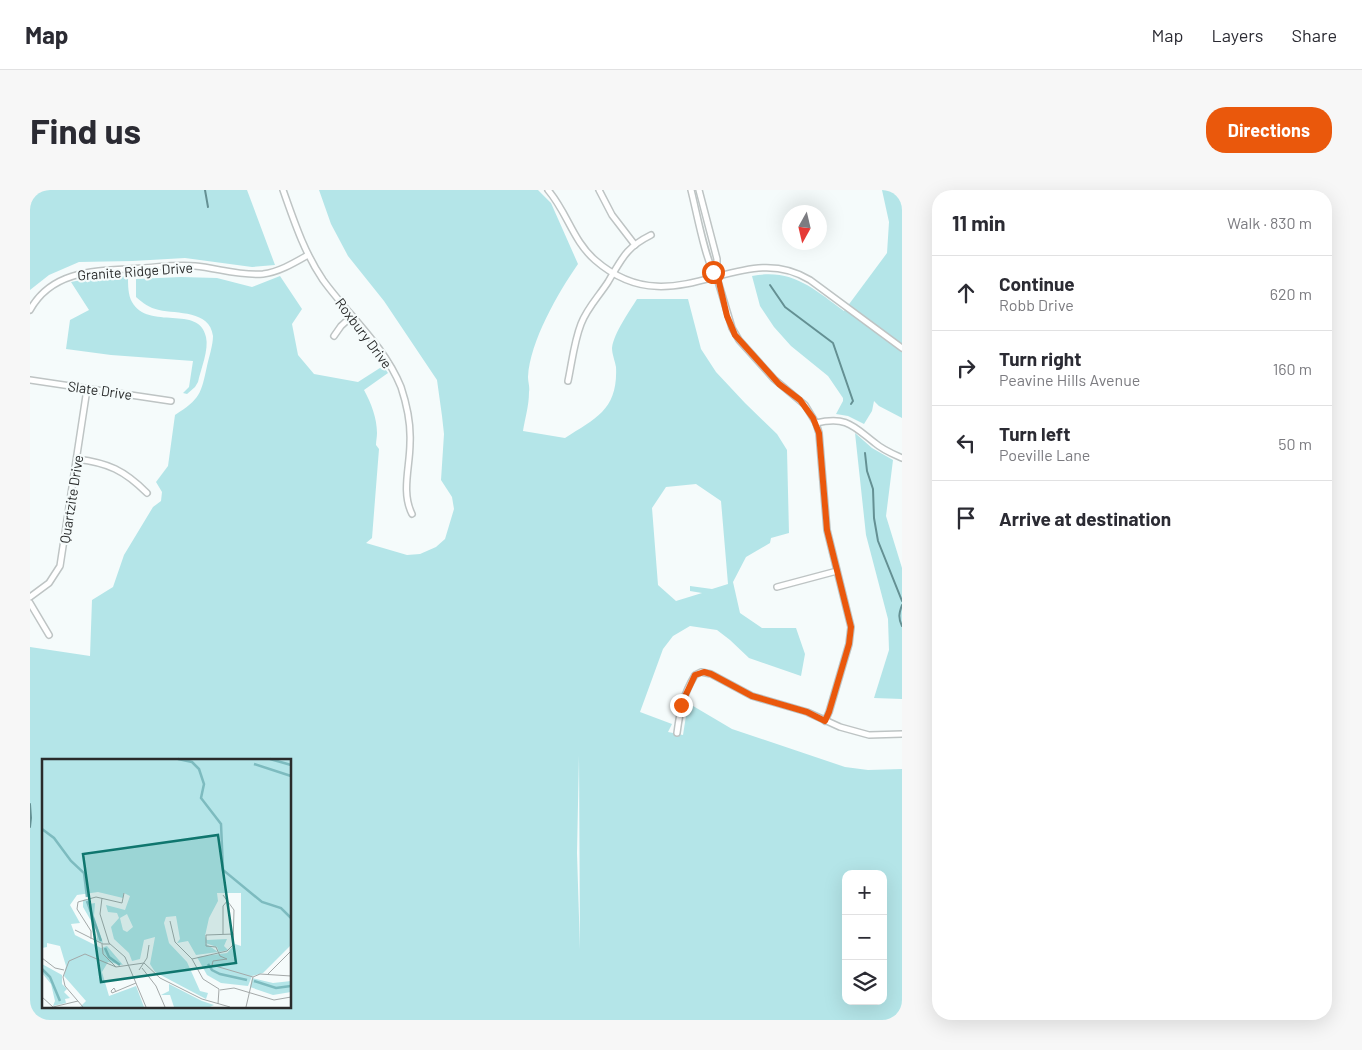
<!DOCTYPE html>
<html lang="en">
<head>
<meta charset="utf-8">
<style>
  :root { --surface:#fff; --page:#f7f7f7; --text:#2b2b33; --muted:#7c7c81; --line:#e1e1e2; --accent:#ea580c }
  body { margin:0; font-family:Barlow,sans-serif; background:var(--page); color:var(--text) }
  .controls { position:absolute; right:15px; bottom:15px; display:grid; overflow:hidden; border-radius:10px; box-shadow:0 5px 20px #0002 }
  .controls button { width:45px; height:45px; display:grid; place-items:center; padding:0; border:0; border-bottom:1px solid var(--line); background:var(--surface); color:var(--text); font:25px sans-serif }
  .compass { position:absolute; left:752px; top:15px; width:45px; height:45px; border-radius:50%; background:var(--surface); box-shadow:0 5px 20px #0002; rotate:188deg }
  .stop { position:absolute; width:15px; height:15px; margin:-11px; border:4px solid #ea580c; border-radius:50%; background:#fff }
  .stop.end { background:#ea580c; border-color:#fff; box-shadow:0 1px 5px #0008 }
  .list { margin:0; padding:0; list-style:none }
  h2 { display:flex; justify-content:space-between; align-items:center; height:65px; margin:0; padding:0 20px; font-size:21px }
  h2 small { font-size:16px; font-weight:400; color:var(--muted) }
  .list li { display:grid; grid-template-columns:32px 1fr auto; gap:15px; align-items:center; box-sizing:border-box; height:75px; padding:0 20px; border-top:1px solid var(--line) }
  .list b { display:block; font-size:19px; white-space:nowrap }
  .list p { margin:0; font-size:16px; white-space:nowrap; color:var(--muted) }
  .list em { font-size:16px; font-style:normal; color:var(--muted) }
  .icon { flex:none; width:28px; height:28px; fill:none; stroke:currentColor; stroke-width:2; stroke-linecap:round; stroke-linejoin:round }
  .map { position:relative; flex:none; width:872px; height:830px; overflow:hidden; border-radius:20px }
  header { display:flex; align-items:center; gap:30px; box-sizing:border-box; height:70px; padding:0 25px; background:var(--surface); border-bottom:1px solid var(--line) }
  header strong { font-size:24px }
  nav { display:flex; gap:28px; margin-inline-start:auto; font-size:18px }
  .intro { display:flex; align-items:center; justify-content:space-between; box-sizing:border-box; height:120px; padding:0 30px }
  h1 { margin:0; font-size:35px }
  .button { padding:12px 22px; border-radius:20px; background:var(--accent); color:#fff; font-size:18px; font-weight:700 }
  main { display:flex; gap:30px; padding:0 30px }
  aside { flex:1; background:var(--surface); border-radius:20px; box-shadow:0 5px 20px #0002 }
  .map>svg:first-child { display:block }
  .green { fill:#b4e5e8; fill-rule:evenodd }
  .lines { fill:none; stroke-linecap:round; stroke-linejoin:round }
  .stream { stroke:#649093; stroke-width:2 }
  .minor-casing { stroke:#bec4c4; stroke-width:8 }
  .minor { stroke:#fff; stroke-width:5 }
  .route { stroke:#ea580c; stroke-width:6 }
  .labels { text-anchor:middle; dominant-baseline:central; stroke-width:4.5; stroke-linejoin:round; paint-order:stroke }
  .street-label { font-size:14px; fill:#292b2b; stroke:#f5fbfb }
  .inset-river { fill:none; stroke:#7dbbbf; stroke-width:2.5 }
  .inset-road { fill:none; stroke:#a3a8a8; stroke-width:1 }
  .view { fill:#0f766e; fill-opacity:0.15; stroke:#0f766e; stroke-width:2.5 }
  .inset-edge { fill:none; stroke:#292b2b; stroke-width:2.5 }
</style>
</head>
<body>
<header>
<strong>Map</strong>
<nav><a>Map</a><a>Layers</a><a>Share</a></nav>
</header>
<div class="intro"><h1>Find us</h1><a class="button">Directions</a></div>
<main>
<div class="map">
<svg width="872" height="830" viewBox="0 0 872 830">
  <rect width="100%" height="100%" fill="#f5fbfb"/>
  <g class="green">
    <polygon points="0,0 217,0 245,75 222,77 155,68 103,71 49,72 19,85 0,100"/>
    <path d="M289,0h219l13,13 27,61c-20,29 -48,77 -50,113 0,5 2,10 1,15 0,14 -4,26 -6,39l42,7c32,-20 53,-29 51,-71 -1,-6 -4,-13 -4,-19 2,-15 17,-36 25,-49h51l13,50 15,23 29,31 32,31 10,16 2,83 -18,5 -1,5 -24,14 -13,25 7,31 22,15h34l9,26 -4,22 -52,-18 -19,-18 -13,-10 -27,-4 -17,10 -10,13 -23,63 32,12 -4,8 15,3 5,-32 44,26 113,38 23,3 34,-1v251h-872v-373l60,9 2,-56 21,-13 11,-32 29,-48 8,-6 1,-9 -6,-10 12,-16 7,-51c25,-16 26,-21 32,-49 2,-9 6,-21 6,-30 -3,-26 -36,-22 -54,-26 -10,-2 -16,-7 -23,-13v-18l45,-2 36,1 35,9 28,-11 22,33 -10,15 6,31 16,19 44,8 25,-16 5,7 -24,17c7,13 13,28 13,43 0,4 -1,8 -1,12l3,4 -7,89 -6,5 41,12 13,-1 16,-7 9,-8 9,-30 -2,-12 -11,-17 3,-46 -2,-18 -5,-36 -53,-79 -36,-45 -17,-32zM666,294l25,17 7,83 -16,5 -22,-3v5l12,2 -26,8 -18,-16 -6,-77 14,-21zM549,565l1,195 -3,-97zM14,570h246v246h-246zM816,684h37v127h-37z"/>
    <path d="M852,0h20v228l-23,-12 -5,-5 -2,10 -8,13 -16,-8 -12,-2 7,-13v-3l-15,-22 -37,-30 -17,-19 -14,-21 -8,-30c40,-8 62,13 92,35l43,-58 2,-31z"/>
    <path d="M98,86c0,9 0,19 4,26 16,29 68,2 74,35 3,13 -5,31 -8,45l-3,5 -8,7 -4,-1 6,-6 4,-26 -82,-6 -45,-6 4,-29 19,-10 -18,-28 15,-3z"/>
    <polygon points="825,243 842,258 863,270 856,326 872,378 872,509 844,508 859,460 858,429 836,345"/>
  </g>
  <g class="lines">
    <g class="stream">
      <polyline points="175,0 178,17"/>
      <polyline points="740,95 755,117 803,153 823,211 821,214"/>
      <polyline points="835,263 837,281 843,299 844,328 848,351 872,411"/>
      <path d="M872,415c-3,8 -4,13 0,21"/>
      <polyline points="0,614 1,628 0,637"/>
    </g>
    <defs>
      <g id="minor">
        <path d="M253,0c11,31 21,62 40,90 26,36 61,65 78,107 6,18 10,37 9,56 0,24 -9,49 2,71"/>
        <path d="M518,0c19,22 25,51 47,70 79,69 145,-24 215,20l92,68"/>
        <polyline points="569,0 582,25 605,55"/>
        <path d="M661,0c5,19 15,75 26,88"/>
        <polyline points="669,0 687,69 687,88 702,138 709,150 744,189 775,215 786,233 789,243 797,340 821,437 819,454 799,522 795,531"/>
        <path d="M0,120c23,-42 70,-39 112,-42 17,-1 35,-4 53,-2 22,2 45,10 68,8 16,-2 31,-11 45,-19"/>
        <polyline points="304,146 311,136 322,126"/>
        <polyline points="0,190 141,211"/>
        <path d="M538,191c4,-19 6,-39 13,-57 6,-16 18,-28 27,-42 14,-23 17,-34 43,-47"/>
        <path d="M786,233c31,-7 37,3 59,20 8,7 18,11 27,15"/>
        <path d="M47,269c31,4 47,11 70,34"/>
        <polyline points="747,397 807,381"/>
        <polyline points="0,407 19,393 30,376 57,199"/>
        <polyline points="0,413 19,445"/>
        <path d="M647,543c3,-23 6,-38 18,-58l6,-3 10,2 41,22 55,16 33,15 29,8 33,-1"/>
      </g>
    </defs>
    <use href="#minor" class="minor-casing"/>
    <use href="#minor" class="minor"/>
  </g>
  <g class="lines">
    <polyline class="route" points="651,515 665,485 674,482 681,484 722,506 777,522 795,531 799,522 819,454 821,437 797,340 789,243 783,228 770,210 749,194 705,145 697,126 688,88 683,82"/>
  </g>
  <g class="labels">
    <g class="street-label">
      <text transform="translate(105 81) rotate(-4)">Granite Ridge Drive</text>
      <text transform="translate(334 143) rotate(53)">Roxbury Drive</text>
      <text transform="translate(70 200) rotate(8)">Slate Drive</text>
      <text transform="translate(41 309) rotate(-81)">Quartzite Drive</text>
    </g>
  </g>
  <g transform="translate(12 569)">
    <rect width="249" height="249" fill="#f5fbfb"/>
    <path d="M0,0h249v186l-28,28 -11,3 -4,10 -27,-3 -14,-8 -10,-18 30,-4 8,-9 6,2v-53h-24l1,8 -9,17 -4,18 2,4 20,-1 -3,7 4,4 -9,2 -2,-5 -12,-4 13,9 -22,3 -8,-14 -11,2 3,-4 -4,-23 -10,1 -2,6 5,20 18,19 13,29 8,2 -2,6 -51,-27 -5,-8 5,-27 -11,3 -4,19 -8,2 -3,-8 -15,-14 -3,-12 8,-9 -2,-5 -9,-1 -2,-7 19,5 5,-14 -6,-3 -1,5 -25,-6 -21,3 -7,10 10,18 -9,1 4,11 26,13 6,-2 16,19 -15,-3 -6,10 7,24 27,-10 8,21h-64l6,-6 -22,-25 2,-10 -6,-20 -13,-3v4l-5,1zM85,155l6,13 -6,5 -4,-2 -3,-12zM46,140l1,5 6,-1 -1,13 9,27 -6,-3v-9l-14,-24v-7zM0,205l20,11v9l5,5 -3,3 6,6 -5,1 1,4 -13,3 2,-5 -4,-17 -9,-11zM210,219l21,5 18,-2v11l-18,3 -23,-8zM127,225l33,17 12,4 -4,2h-36l-4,-12h-9l8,-4z" fill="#b4e5e8" fill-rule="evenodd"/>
    <path class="inset-river" d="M136,0l14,3 7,7 5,15 -3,14 20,26 2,46 39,32 19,6 10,10M228,0l21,6M212,5l37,12M0,70l12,9 17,23 13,12 3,24M45,142l14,40M63,189l4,9 11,8M166,205l4,6 8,4 27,6M0,210l8,8 10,24M212,222l22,7 15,-2"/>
    <path class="inset-road" d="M60,139l-2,16 9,29 16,14 21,50M128,162l5,21 17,17 11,20 16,10 -1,15M33,171l28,14h7M181,175v-28l5,-6M192,175l-28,1v11l10,1 4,9 7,3 -14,2 -1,4 41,12M49,180v-8l-14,-22 1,-7 18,-5 26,6 2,-10M60,185l1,10 13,13M0,199l13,10 9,2M150,200l35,-8 6,-6 1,-35 -11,-15M100,209l14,18 9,21M97,211l8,-12 2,-13M225,216l24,-24M211,218l7,-3 31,2M178,231l14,-2 40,12 17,-3M74,233l-2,-4 -3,3 1,2 24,-10M0,238l11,10 25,-6M41,248l-18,-21 -2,-9 6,-16 16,-7 31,13 28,-4 16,15 42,21 28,8M204,248l7,-30"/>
    <path class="view" d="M176,76l18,128 -135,19 -18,-128z"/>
    <rect width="249" height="249" class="inset-edge"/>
  </g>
</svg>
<div class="controls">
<button>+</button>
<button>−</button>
<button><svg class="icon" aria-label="layers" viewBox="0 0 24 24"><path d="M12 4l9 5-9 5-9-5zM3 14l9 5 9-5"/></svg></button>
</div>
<svg class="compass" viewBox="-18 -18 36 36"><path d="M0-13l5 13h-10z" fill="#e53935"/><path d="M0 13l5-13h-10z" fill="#7c7c81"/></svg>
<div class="stop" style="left:683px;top:82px"></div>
<div class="stop end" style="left:651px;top:515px"></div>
</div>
<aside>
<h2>11 min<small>Walk · 830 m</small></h2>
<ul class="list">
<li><svg class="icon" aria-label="ahead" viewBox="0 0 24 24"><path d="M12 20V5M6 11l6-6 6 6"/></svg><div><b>Continue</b><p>Robb Drive</p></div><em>620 m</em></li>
<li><svg class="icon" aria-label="right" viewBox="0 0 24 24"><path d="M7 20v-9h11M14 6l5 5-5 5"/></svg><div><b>Turn right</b><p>Peavine Hills Avenue</p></div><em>160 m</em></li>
<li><svg class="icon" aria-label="left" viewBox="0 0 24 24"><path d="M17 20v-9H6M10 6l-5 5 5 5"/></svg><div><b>Turn left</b><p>Poeville Lane</p></div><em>50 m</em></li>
<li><svg class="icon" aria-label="arrive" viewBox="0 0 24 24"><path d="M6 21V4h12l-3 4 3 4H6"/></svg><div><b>Arrive at destination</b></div></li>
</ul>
</aside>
</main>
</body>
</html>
